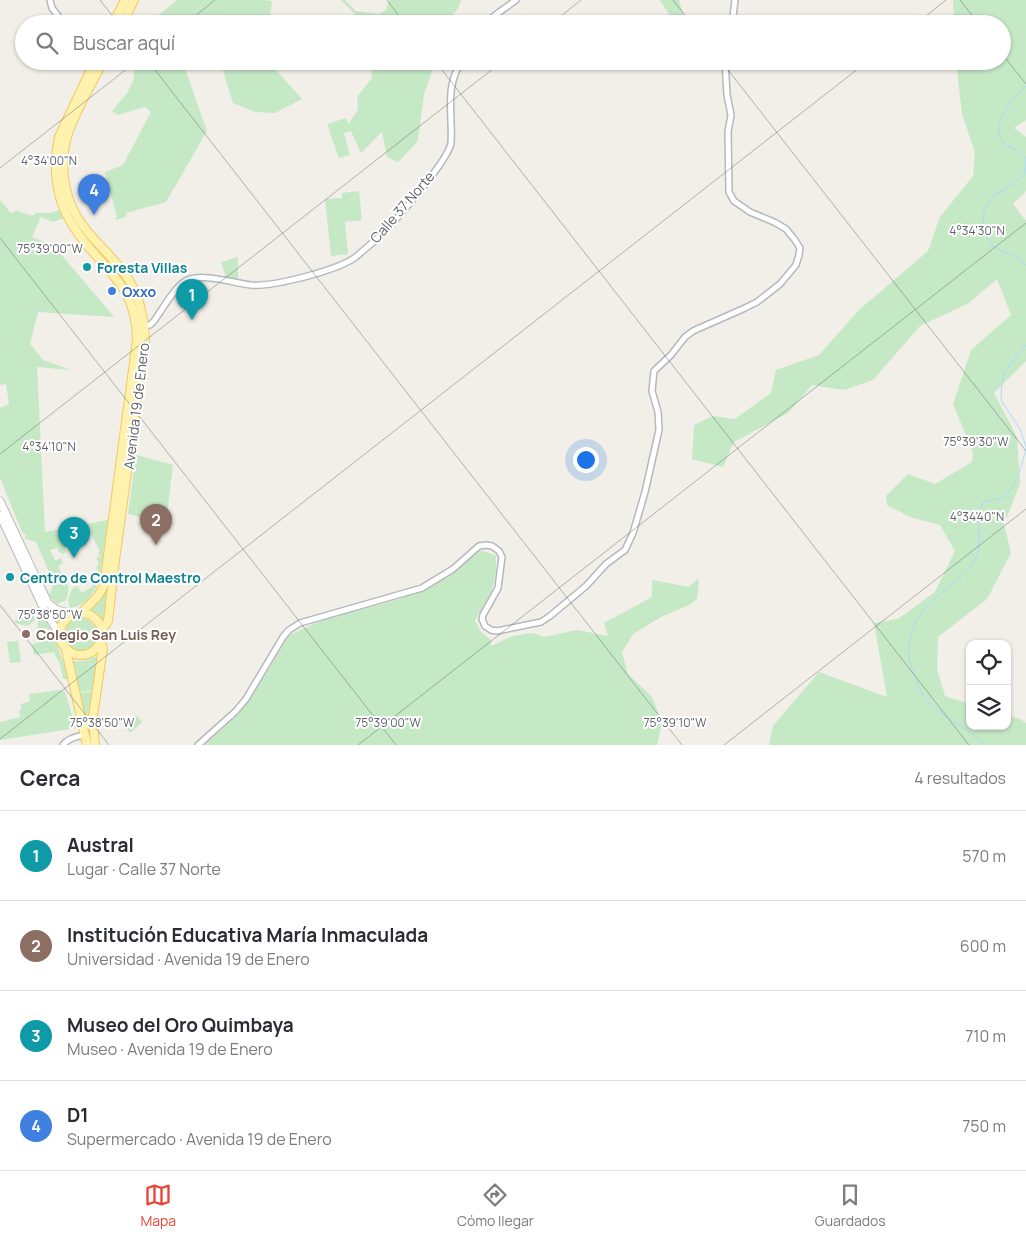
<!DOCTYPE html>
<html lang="es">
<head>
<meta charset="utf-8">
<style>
  :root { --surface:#fff; --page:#f7f7f7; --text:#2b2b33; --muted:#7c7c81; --line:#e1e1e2; --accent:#ea4335 }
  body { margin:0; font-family:Manrope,sans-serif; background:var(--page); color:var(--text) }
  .controls { position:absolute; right:15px; bottom:15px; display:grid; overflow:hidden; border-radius:10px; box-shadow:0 1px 4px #0004 }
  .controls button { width:45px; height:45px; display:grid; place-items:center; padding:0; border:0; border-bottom:1px solid var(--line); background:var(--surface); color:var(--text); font:25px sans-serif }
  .you { position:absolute; left:585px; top:459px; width:18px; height:18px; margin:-12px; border:4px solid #fff; border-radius:50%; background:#1a73e8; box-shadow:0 0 0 8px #1a73e833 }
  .badge { display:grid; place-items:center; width:32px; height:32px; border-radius:50%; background:var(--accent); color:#fff; font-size:16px; font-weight:700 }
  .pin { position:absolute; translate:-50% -41px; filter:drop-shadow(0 1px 2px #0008) }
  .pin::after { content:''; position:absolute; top:26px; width:18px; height:15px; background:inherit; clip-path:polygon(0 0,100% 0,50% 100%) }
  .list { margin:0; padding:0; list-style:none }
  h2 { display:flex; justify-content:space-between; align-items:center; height:65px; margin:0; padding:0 20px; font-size:21px }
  h2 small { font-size:16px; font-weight:400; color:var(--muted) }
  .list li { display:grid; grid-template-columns:32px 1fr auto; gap:15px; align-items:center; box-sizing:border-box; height:90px; padding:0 20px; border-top:1px solid var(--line) }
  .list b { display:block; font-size:19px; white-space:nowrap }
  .list p { margin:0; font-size:16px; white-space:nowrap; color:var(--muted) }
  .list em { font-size:16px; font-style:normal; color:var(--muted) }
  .icon { flex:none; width:28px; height:28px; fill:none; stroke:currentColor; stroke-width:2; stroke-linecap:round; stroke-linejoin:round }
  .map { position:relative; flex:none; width:1026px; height:745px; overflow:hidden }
  .search { position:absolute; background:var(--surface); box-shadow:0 1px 4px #0004; left:15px; right:15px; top:15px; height:55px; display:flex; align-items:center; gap:12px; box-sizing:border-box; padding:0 18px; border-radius:28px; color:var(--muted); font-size:19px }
  .sheet { height:425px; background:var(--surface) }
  nav { display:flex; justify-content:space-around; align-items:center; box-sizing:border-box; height:70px; border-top:1px solid var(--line); background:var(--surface); font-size:14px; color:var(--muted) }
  nav a { display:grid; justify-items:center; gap:2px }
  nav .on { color:var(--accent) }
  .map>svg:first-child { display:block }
  .green { fill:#c5e8c5 }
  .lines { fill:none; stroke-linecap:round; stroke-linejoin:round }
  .stream { stroke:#aadaff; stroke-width:1 }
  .minor-casing { stroke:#b5b8bc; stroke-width:8 }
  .secondary-casing { stroke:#b6babf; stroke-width:9 }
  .primary-casing { stroke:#f2c960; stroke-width:10 }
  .minor { stroke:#fff; stroke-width:5 }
  .secondary { stroke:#fff; stroke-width:7 }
  .primary { stroke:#fff2af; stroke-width:8 }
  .ticks { fill:none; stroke:#5f6368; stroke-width:1; stroke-opacity:0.45 }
  .culture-dot { fill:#0f9aa8; stroke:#fff; stroke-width:2 }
  .shop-dot { fill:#3f7fe0; stroke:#fff; stroke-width:2 }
  .education-dot { fill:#8d6e63; stroke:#fff; stroke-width:2 }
  .labels { text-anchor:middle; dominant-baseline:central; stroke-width:4; stroke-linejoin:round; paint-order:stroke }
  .street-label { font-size:14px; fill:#5f6368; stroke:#fff }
  .culture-label { font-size:14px; font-weight:bold; fill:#0d838f; stroke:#fff; text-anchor:start }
  .shop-label { font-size:14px; font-weight:bold; fill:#366cbe; stroke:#fff; text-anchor:start }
  .education-label { font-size:14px; font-weight:bold; fill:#785e54; stroke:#fff; text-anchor:start }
  .ticks-label { font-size:12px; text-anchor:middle; fill:#5f6368; stroke:#fff; stroke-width:4; stroke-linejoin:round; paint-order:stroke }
</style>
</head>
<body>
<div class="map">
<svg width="1026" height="745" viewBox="0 0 1026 745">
  <rect width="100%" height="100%" fill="#f1efe8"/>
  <g class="green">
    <polygon points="177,0 265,0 272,1 269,24 147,24"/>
    <polygon points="341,0 345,0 356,11 379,14 386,10 389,0 461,0 458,8 446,24 359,24 353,12"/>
    <polygon points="660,0 679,0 686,24 675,24"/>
    <polygon points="953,0 1026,0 1026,120 1014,128 1026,137 1026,191 1013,204 1026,221 1026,361 994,393 1017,437 1020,484 1004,524 1011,553 987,599 938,637 937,669 945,696 970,704 970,726 1007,726 1007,715 1020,719 1026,723 1026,745 769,745 773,726 819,672 887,697 874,623 898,619 935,592 955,551 940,525 910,517 887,505 886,496 908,474 935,484 972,462 973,452 953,404 971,350 1011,315 997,279 969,303 920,326 873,380 844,390 812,385 788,413 734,442 723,467 692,459 694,425 713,416 735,419 771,393 776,370 819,355 859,310 928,251 940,217 973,176 975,152 962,114 956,61 1002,61 1002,24 954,24"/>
    <polygon points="134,61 186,61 183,63 207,131 166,202 126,213 126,217 116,220 115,218 117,217 105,172 123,165 151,112 145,107 118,115 112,111 127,93 134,79"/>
    <polygon points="220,61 270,61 274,68 302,99 275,113 255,112 233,103"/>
    <polygon points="371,61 434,61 433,68 424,94 418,141 398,162 387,157 382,132 361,153 351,131 344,133 350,155 339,158 327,124 346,118 349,124 358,109 357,97 372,78"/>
    <polygon points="359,191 362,220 345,222 348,254 331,256 325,199 342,198 342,193"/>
    <polygon points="0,200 11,213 18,210 20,212 33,216 36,213 50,213 60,210 64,218 53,222 41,217 32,237 54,246 114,317 38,312 30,344 43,360 71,370 37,367 45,532 108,520 100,574 96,568 99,563 96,558 100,556 98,552 100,551 90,532 66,545 65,550 66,552 63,554 59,552 57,548 50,550 55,561 61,558 63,563 58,566 69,588 66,600 57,604 49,596 54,583 36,542 24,538 27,536 22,532 0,478 0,408 9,404 6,384 0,385"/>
    <path d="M69,210c3,5 6,11 10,17 22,31 54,47 60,89l-2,-2c-3,-12 -6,-21 -13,-32 -13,-16 -54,-53 -55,-72z"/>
    <polygon points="238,257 238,280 226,277 221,262"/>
    <polygon points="141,329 143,344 104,619 101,620 89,611 89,609 101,597 139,331"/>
    <polygon points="136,455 173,465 166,523 128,514"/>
    <path d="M479,550l17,5c1,31 -5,39 -21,65l6,12 10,8v6l22,-10 20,-3 11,4 33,-7 31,6 -4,-13 48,-26v-17l37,7 10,-9 -2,21 -8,6 -28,12 -28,17 -11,18 6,22 24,23 10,26 -5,22h-453l33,-29 18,-24 34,-57 36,-16 72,-19 50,-22z"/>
    <path d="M99,580c-5,13 -13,26 -29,28l-2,-8 4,-11 5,-3 5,7 11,-7 -1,-2z"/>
    <path d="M34,613l1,7c-7,8 -11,6 -21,2l2,-3z"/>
    <polygon points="42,613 55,639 69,679 63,679 60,664 54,652 34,655 32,644 51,640 48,628 37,630 39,614"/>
    <path d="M79,618c22,1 24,31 3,33 -21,2 -25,-28 -3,-33z"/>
    <polygon points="18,641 21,662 10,663 7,642"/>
    <polygon points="95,657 99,658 94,690 79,692 72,661 85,661"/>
    <polygon points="61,690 65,692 76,728 0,740 0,722 20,717 19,711 21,710 21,704 30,701 29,694"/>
    <polygon points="94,691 92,745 90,745 88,728 79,693"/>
    <polygon points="136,715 142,722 130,733 124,726"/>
  </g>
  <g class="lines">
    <g class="stream">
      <path d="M1026,86c-12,11 -39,41 -22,57 2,2 7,4 10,6 5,2 8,6 12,10l-2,16 -11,9 -20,12 -9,15 -1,17 7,16 12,7 15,6 9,8"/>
      <polyline points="1026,345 1005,371 1002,381 1001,400 1020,429 1026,447"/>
      <path d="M984,745c-17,-18 -40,-27 -57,-44 -6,-7 -9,-15 -12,-24 -2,-5 -5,-12 -6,-18 -2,-18 5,-39 17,-52 15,-18 37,-26 49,-47 10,-19 -3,-37 9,-59 7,-1 17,-1 23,-7 11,-11 15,-31 19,-45"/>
    </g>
    <defs>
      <g id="minor">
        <polyline points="50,0 52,8 64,24"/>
        <polyline points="489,24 494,16 516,0"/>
        <polyline points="732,24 735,0"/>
        <path d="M142,326l8,-1 4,-4c8,-11 21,-35 33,-41 17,-7 46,3 64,5 22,2 89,-15 106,-29 10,-9 22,-18 31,-28 13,-14 61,-69 63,-85 2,-29 -7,-56 11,-82"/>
        <path d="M63,745c5,-7 15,-9 22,-10"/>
        <polyline points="198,745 235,712 246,699 283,637 289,630 300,623 422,588 453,569 479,546 486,545 492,546 499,551 502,557 498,588 483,615 482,619 485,626 491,630 497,631 541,622 550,616 586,586 606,564 625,550 633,533 645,492 659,430 658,412 652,391 654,371 671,355 685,337 693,331 745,308 757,302 780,284 796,265 799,255 800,248 795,240 786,229 774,222 750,212 734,201 729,192 728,132 731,115 727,95 725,61"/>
      </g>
      <g id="secondary">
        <polyline points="0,501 48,603 57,610 73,614"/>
        <polyline points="0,515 43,607 59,634"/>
      </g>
      <g id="primary">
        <polyline points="113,24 125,0"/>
        <polyline points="122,24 134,0"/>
        <circle cx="81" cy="634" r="21"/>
        <path d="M81,613l17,-17 6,-11 33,-245c0,-57 -35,-70 -62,-111 -19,-28 -23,-59 -16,-92l36,-76"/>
        <path d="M102,630l6,-9 7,-61 30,-220c-1,-20 -4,-40 -15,-58 -12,-21 -32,-36 -46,-55 -19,-24 -25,-57 -18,-87 7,-26 25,-54 37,-79"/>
        <polyline points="66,650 87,745"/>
        <polyline points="95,745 93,716 103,648 101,643"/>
      </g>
    </defs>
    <use href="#minor" class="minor-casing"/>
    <use href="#secondary" class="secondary-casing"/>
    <use href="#primary" class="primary-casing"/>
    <use href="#minor" class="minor"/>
    <use href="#secondary" class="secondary"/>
    <use href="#primary" class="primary"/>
  </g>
  <path class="ticks" d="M100,0l19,24M387,0l18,24M673,0l19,24M960,0l19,24M185,24l30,-24M551,24l30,-24M916,24l30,-24M1002,54l24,30M148,61l534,684M435,61l534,684M721,61l305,390M0,168l137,-107M0,238l396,507M0,454l503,-393M0,605l109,140M0,739l868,-678M358,745l668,-522M724,745l302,-236"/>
  <g class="culture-dot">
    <circle cx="87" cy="267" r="5"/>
    <circle cx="10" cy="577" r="5"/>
  </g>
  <circle class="shop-dot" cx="112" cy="291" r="5"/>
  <circle class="education-dot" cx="26" cy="634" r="5"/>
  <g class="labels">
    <g class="street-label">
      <text transform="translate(402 207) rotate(-49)">Calle 37 Norte</text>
      <text transform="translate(136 406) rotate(-83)">Avenida 19 de Enero</text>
    </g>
    <g class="culture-label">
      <text x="97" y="267">Foresta Villas</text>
      <text x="20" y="577">Centro de Control Maestro</text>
    </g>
    <g class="shop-label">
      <text x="122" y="291">Oxxo</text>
    </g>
    <g class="education-label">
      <text x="36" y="634">Colegio San Luis Rey</text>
    </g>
  </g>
  <g class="ticks-label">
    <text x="49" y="165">4°34'00"N</text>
    <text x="977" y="235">4°34'30"N</text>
    <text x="50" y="253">75°39'00"W</text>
    <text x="976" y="446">75°39'30"W</text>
    <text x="49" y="451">4°34'10"N</text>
    <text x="977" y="521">4°34'40"N</text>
    <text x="50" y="619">75°38'50"W</text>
    <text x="102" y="727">75°38'50"W</text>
    <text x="388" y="727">75°39'00"W</text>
    <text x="675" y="727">75°39'10"W</text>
  </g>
</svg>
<div class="controls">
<button><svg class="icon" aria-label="locate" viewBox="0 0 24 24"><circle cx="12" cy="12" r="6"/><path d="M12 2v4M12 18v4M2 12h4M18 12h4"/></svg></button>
<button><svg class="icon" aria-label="layers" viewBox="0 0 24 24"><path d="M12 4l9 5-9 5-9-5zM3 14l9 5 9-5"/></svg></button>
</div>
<div class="you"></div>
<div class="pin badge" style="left:192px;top:320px;background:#0f9aa8">1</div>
<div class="pin badge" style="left:156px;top:545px;background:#8d6e63">2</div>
<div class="pin badge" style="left:74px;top:558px;background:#0f9aa8">3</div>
<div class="pin badge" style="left:94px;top:215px;background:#3f7fe0">4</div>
<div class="search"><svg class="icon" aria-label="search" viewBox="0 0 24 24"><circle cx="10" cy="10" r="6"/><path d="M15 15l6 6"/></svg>Buscar aquí</div>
</div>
<section class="sheet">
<h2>Cerca<small>4 resultados</small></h2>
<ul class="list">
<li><span class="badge" style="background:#0f9aa8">1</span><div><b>Austral</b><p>Lugar · Calle 37 Norte</p></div><em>570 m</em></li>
<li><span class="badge" style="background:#8d6e63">2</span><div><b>Institución Educativa María Inmaculada</b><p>Universidad · Avenida 19 de Enero</p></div><em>600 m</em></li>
<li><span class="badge" style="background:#0f9aa8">3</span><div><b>Museo del Oro Quimbaya</b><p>Museo · Avenida 19 de Enero</p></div><em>710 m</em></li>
<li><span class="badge" style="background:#3f7fe0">4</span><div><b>D1</b><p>Supermercado · Avenida 19 de Enero</p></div><em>750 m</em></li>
</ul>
</section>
<nav>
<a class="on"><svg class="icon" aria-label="map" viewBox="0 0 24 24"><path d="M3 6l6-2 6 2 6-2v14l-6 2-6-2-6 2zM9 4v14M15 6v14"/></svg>Mapa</a>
<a><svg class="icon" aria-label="directions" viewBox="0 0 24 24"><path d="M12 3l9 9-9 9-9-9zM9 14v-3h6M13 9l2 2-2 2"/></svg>Cómo llegar</a>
<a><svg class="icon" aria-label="saved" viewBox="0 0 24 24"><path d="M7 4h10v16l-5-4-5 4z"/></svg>Guardados</a>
</nav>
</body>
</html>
